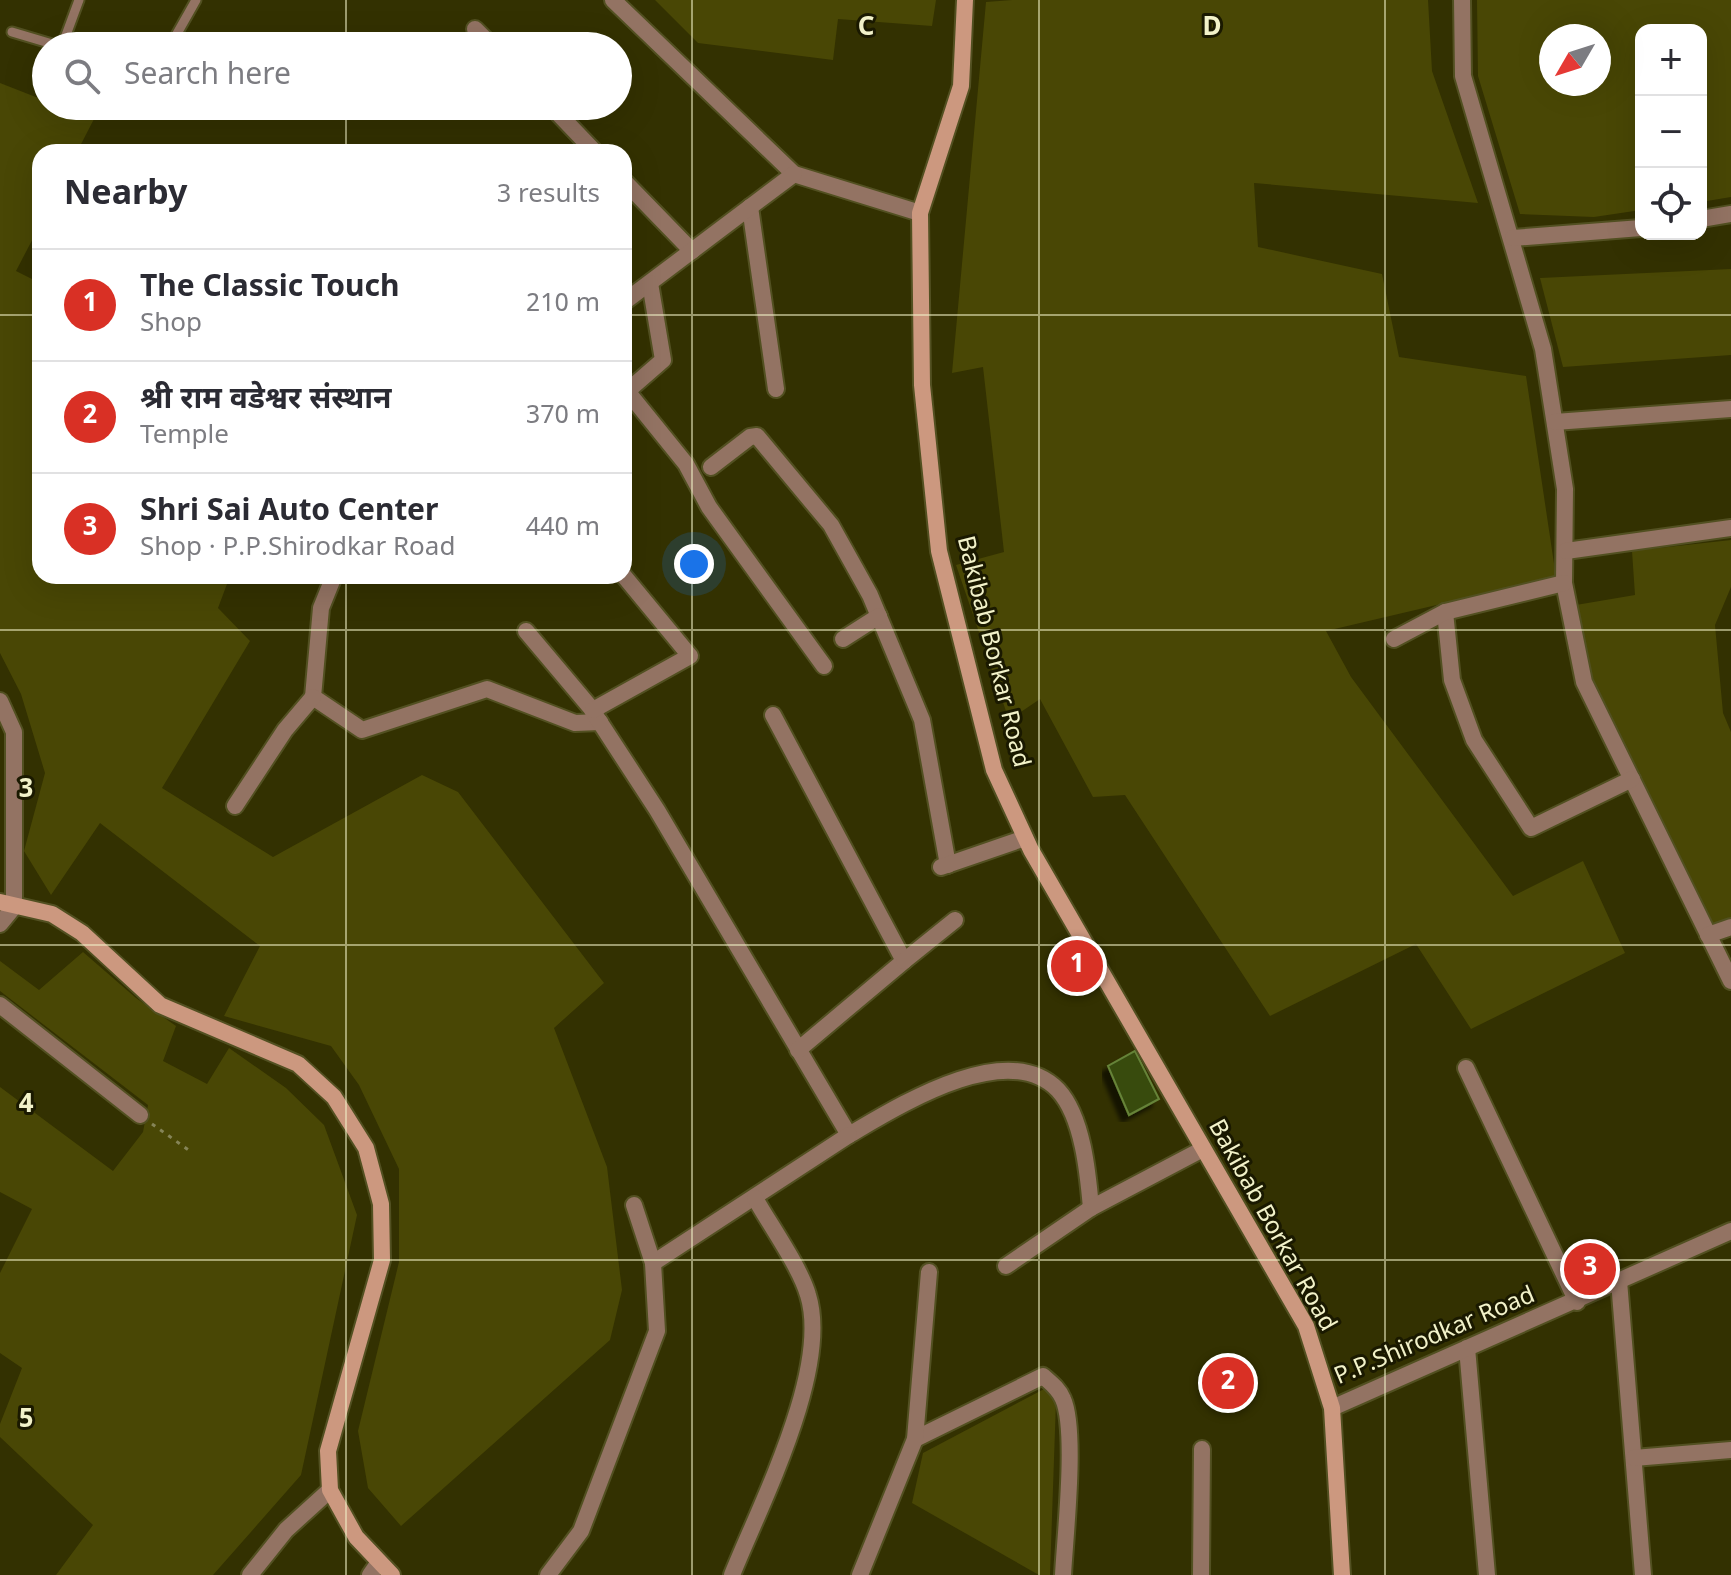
<!DOCTYPE html>
<html lang="en">
<head>
<meta charset="utf-8">
<style>
  :root { --surface:#fff; --page:#f7f7f7; --text:#2b2b33; --muted:#7c7c81; --line:#e1e1e2; --accent:#d93025 }
  body { margin:0; font-family:Georgia,"Noto Sans Devanagari",serif; background:var(--page); color:var(--text) }
  .controls { position:absolute; right:24px; top:24px; display:grid; overflow:hidden; border-radius:16px; box-shadow:0 8px 32px #0002 }
  .controls button { width:72px; height:72px; display:grid; place-items:center; padding:0; border:0; border-bottom:2px solid var(--line); background:var(--surface); color:var(--text); font:40px sans-serif }
  .compass { position:absolute; left:1539px; top:24px; width:72px; height:72px; border-radius:50%; background:var(--surface); box-shadow:0 8px 32px #0002; rotate:231deg }
  .you { position:absolute; left:694px; top:564px; width:28px; height:28px; margin:-20px; border:6px solid #fff; border-radius:50%; background:#1a73e8; box-shadow:0 0 0 12px #1a73e833 }
  .badge { display:grid; place-items:center; width:52px; height:52px; border-radius:50%; background:var(--accent); color:#fff; font-size:26px; font-weight:700 }
  .pin { position:absolute; translate:-50% -50%; border:4px solid #fff; box-shadow:0 2px 8px #0006 }
  .list { margin:0; padding:0; list-style:none }
  h2 { display:flex; justify-content:space-between; align-items:center; height:104px; margin:0; padding:0 32px; font-size:34px }
  h2 small { font-size:26px; font-weight:400; color:var(--muted) }
  .list li { display:grid; grid-template-columns:52px 1fr auto; gap:24px; align-items:center; box-sizing:border-box; height:112px; padding:0 32px; border-top:2px solid var(--line) }
  .list b { display:block; font-size:30px; white-space:nowrap }
  .list p { margin:0; font-size:26px; white-space:nowrap; color:var(--muted) }
  .list em { font-size:26px; font-style:normal; color:var(--muted) }
  .icon { flex:none; width:44px; height:44px; fill:none; stroke:currentColor; stroke-width:2; stroke-linecap:round; stroke-linejoin:round }
  .map { position:relative; flex:none; width:1731px; height:1575px; overflow:hidden }
  .search { position:absolute; background:var(--surface); box-shadow:0 8px 32px #0002; left:32px; top:32px; width:600px; height:88px; display:flex; align-items:center; gap:20px; box-sizing:border-box; padding:0 28px; border-radius:44px; color:var(--muted); font-size:30px }
  .panel { position:absolute; background:var(--surface); box-shadow:0 8px 32px #0002; left:32px; top:144px; width:600px; height:440px; border-radius:24px }
  .map>svg:first-child { display:block }
  .green { fill:#494705; fill-rule:evenodd }
  .building { fill:#374c11; stroke:#668338; stroke-width:2; filter:url(#shadow) }
  .lines { fill:none; stroke-linecap:round; stroke-linejoin:round }
  .lane-casing { stroke:#525021; stroke-width:13 }
  .street-casing { stroke:#525021; stroke-width:20 }
  .secondary-casing { stroke:#525021; stroke-width:20 }
  .path { stroke:#858457; stroke-width:3; stroke-dasharray:4 6; stroke-linecap:butt }
  .lane { stroke:#937363; stroke-width:9 }
  .street { stroke:#937363; stroke-width:16 }
  .secondary { stroke:#cc987f; stroke-width:16 }
  .grid { fill:none; stroke:#f2f2c9; stroke-width:2; stroke-opacity:0.55 }
  .labels { text-anchor:middle; dominant-baseline:central; stroke-width:6; stroke-linejoin:round; paint-order:stroke }
  .street-label { font-size:24px; fill:#f2f2c9; stroke:#1a1900 }
  .grid-label { font-size:26px; text-anchor:middle; font-weight:bold; fill:#f2f2c9; stroke:#1a1900; stroke-width:6; stroke-linejoin:round; paint-order:stroke }
</style>
</head>
<body>
<div class="map">
<svg width="1731" height="1575" viewBox="0 0 1731 1575">
  <defs>
    <filter id="shadow"><feDropShadow dx="-7" dy="7" stdDeviation="2" flood-color="#0009"/></filter>
  </defs>
  <rect width="100%" height="100%" fill="#333101"/>
  <g class="green">
    <polygon points="655,0 936,0 932,26 838,19 833,60 698,43"/>
    <polygon points="1012,0 1428,0 1432,71 1478,203 1254,183 1258,247 1382,274 1399,357 1526,376 1556,577 1326,631 1351,677 1513,896 1583,861 1625,953 1471,1029 1416,944 1270,1016 1125,795 1093,797 1040,699 1009,720 956,565 1004,552 983,367 952,373 986,2"/>
    <path d="M1477,0h254v197l-30,5v-172h-60v180l-47,7 -74,-3 -42,-138zM1551,36h48v48h-48z"/>
    <polygon points="0,83 46,101 46,106 61,106 94,119 77,152 40,152 40,225 16,271 40,283 40,576 230,576 218,608 250,641 162,788 273,857 422,775 458,792 604,983 554,1028 607,1167 622,1290 610,1340 401,1526 368,1488 358,1431 399,1262 399,1169 359,1085 331,1046 224,1016 260,946 100,823 51,895 24,851 45,773 21,694 0,653"/>
    <polygon points="1731,269 1731,355 1563,367 1540,278"/>
    <polygon points="1731,540 1731,587 1715,625 1723,713 1731,732 1731,919 1714,925 1594,689 1576,605 1635,595 1632,551"/>
    <polygon points="83,952 136,998 176,1026 163,1061 207,1084 229,1048 286,1088 324,1125 357,1215 301,1475 213,1575 56,1575 93,1525 0,1437 0,1424 22,1368 0,1353 0,1273 32,1209 0,1192 0,1087 113,1171 143,1132 148,1105 0,991 0,961 39,990"/>
    <polygon points="1046,1388 1056,1401 1050,1575 1039,1575 912,1503 923,1453"/>
  </g>
  <polygon class="building" points="1135,1051 1159,1099 1129,1115 1108,1066"/>
  <g class="lines">
    <defs>
      <g id="lane">
        <polyline points="12,32 59,46"/>
        <polyline points="62,46 79,0"/>
        <polyline points="170,46 196,0"/>
      </g>
      <g id="street">
        <polyline points="613,0 794,174 920,213"/>
        <polyline points="1462,0 1463,76 1543,349 1565,489 1564,583 1584,682 1731,981"/>
        <polyline points="475,29 492,46"/>
        <polyline points="551,106 595,152"/>
        <polyline points="624,181 692,251"/>
        <polyline points="750,207 776,389"/>
        <polyline points="1701,219 1731,214"/>
        <polyline points="1513,238 1641,228"/>
        <polyline points="624,302 794,174"/>
        <polyline points="627,391 686,464 709,507 824,666"/>
        <polyline points="624,394 663,360 650,283"/>
        <polyline points="1555,422 1731,409"/>
        <polyline points="711,467 750,437 757,436 831,525 870,595 922,720 948,865"/>
        <polyline points="1566,551 1731,528"/>
        <polyline points="334,576 321,608 313,697 362,730 487,689 575,723 600,722"/>
        <polyline points="1445,612 1452,680 1474,740 1531,828 1632,779"/>
        <path d="M526,631l64,76 67,103 192,325c48,-28 158,-98 209,-45 25,27 30,84 33,118"/>
        <polyline points="843,639 879,616"/>
        <polyline points="1394,639 1445,612 1564,583"/>
        <polyline points="0,701 14,732 14,907 0,924"/>
        <polyline points="593,710 690,656 624,576"/>
        <polyline points="773,715 904,961 798,1050"/>
        <polyline points="235,806 285,730 313,697"/>
        <polyline points="941,867 1025,838"/>
        <polyline points="1708,935 1731,927"/>
        <polyline points="904,961 955,920"/>
        <polyline points="0,1005 140,1115"/>
        <polyline points="1466,1068 1577,1302"/>
        <polyline points="653,1263 849,1135"/>
        <polyline points="1006,1266 1091,1208 1201,1150"/>
        <polyline points="1619,1281 1643,1575"/>
        <polyline points="1467,1348 1487,1575"/>
        <polyline points="1332,1408 1731,1231"/>
        <path d="M915,1439l128,-63c8,7 16,13 20,23 14,31 2,138 0,176"/>
        <polyline points="1634,1458 1731,1450"/>
        <polyline points="250,1575 286,1530 330,1490"/>
        <polyline points="370,1575 379,1562"/>
        <polyline points="548,1575 581,1531 657,1331 653,1263 634,1205"/>
        <path d="M732,1575c28,-70 99,-206 76,-280 -8,-28 -38,-70 -53,-97"/>
        <polyline points="860,1575 915,1439 929,1272"/>
        <polyline points="1201,1575 1202,1449"/>
      </g>
      <g id="secondary">
        <polyline points="965,0 961,86 920,213 922,385 939,551 994,770 1031,850 1306,1326 1332,1408 1342,1575"/>
        <polyline points="0,902 52,914 82,933 160,1005 298,1064 334,1097 366,1148 381,1204 382,1260 328,1451 330,1490 356,1537 392,1575"/>
      </g>
    </defs>
    <use href="#lane" class="lane-casing"/>
    <use href="#street" class="street-casing"/>
    <use href="#secondary" class="secondary-casing"/>
    <polyline class="path" points="152,1124 190,1151"/>
    <use href="#lane" class="lane"/>
    <use href="#street" class="street"/>
    <use href="#secondary" class="secondary"/>
  </g>
  <path class="grid" d="M346,0v46M692,0v1575M1039,0v1575M1385,0v1575M346,106v46M0,315h40M624,315h1107M346,576v999M0,630h1731M0,945h1731M0,1260h1731"/>
  <g class="labels">
    <g class="street-label">
      <text transform="translate(992 652) rotate(76)">Bakibab Borkar Road</text>
      <text transform="translate(1271 1226) rotate(61)">Bakibab Borkar Road</text>
      <text transform="translate(1435 1337) rotate(-23)">P.P.Shirodkar Road</text>
    </g>
  </g>
  <g class="grid-label">
    <text x="866" y="35">C</text>
    <text x="1212" y="35">D</text>
    <text x="26" y="797">3</text>
    <text x="26" y="1112">4</text>
    <text x="26" y="1427">5</text>
  </g>
</svg>
<div class="controls">
<button>+</button>
<button>−</button>
<button><svg class="icon" aria-label="locate" viewBox="0 0 24 24"><circle cx="12" cy="12" r="6"/><path d="M12 2v4M12 18v4M2 12h4M18 12h4"/></svg></button>
</div>
<svg class="compass" viewBox="-18 -18 36 36"><path d="M0-13l5 13h-10z" fill="#e53935"/><path d="M0 13l5-13h-10z" fill="#7c7c81"/></svg>
<div class="you"></div>
<div class="pin badge" style="left:1077px;top:966px">1</div>
<div class="pin badge" style="left:1228px;top:1383px">2</div>
<div class="pin badge" style="left:1590px;top:1269px">3</div>
<div class="search"><svg class="icon" aria-label="search" viewBox="0 0 24 24"><circle cx="10" cy="10" r="6"/><path d="M15 15l6 6"/></svg>Search here</div>
<section class="panel">
<h2>Nearby<small>3 results</small></h2>
<ul class="list">
<li><span class="badge">1</span><div><b>The Classic Touch</b><p>Shop</p></div><em>210 m</em></li>
<li><span class="badge">2</span><div><b>श्री राम वडेश्वर संस्थान</b><p>Temple</p></div><em>370 m</em></li>
<li><span class="badge">3</span><div><b>Shri Sai Auto Center</b><p>Shop · P.P.Shirodkar Road</p></div><em>440 m</em></li>
</ul>
</section>
</div>
</body>
</html>
